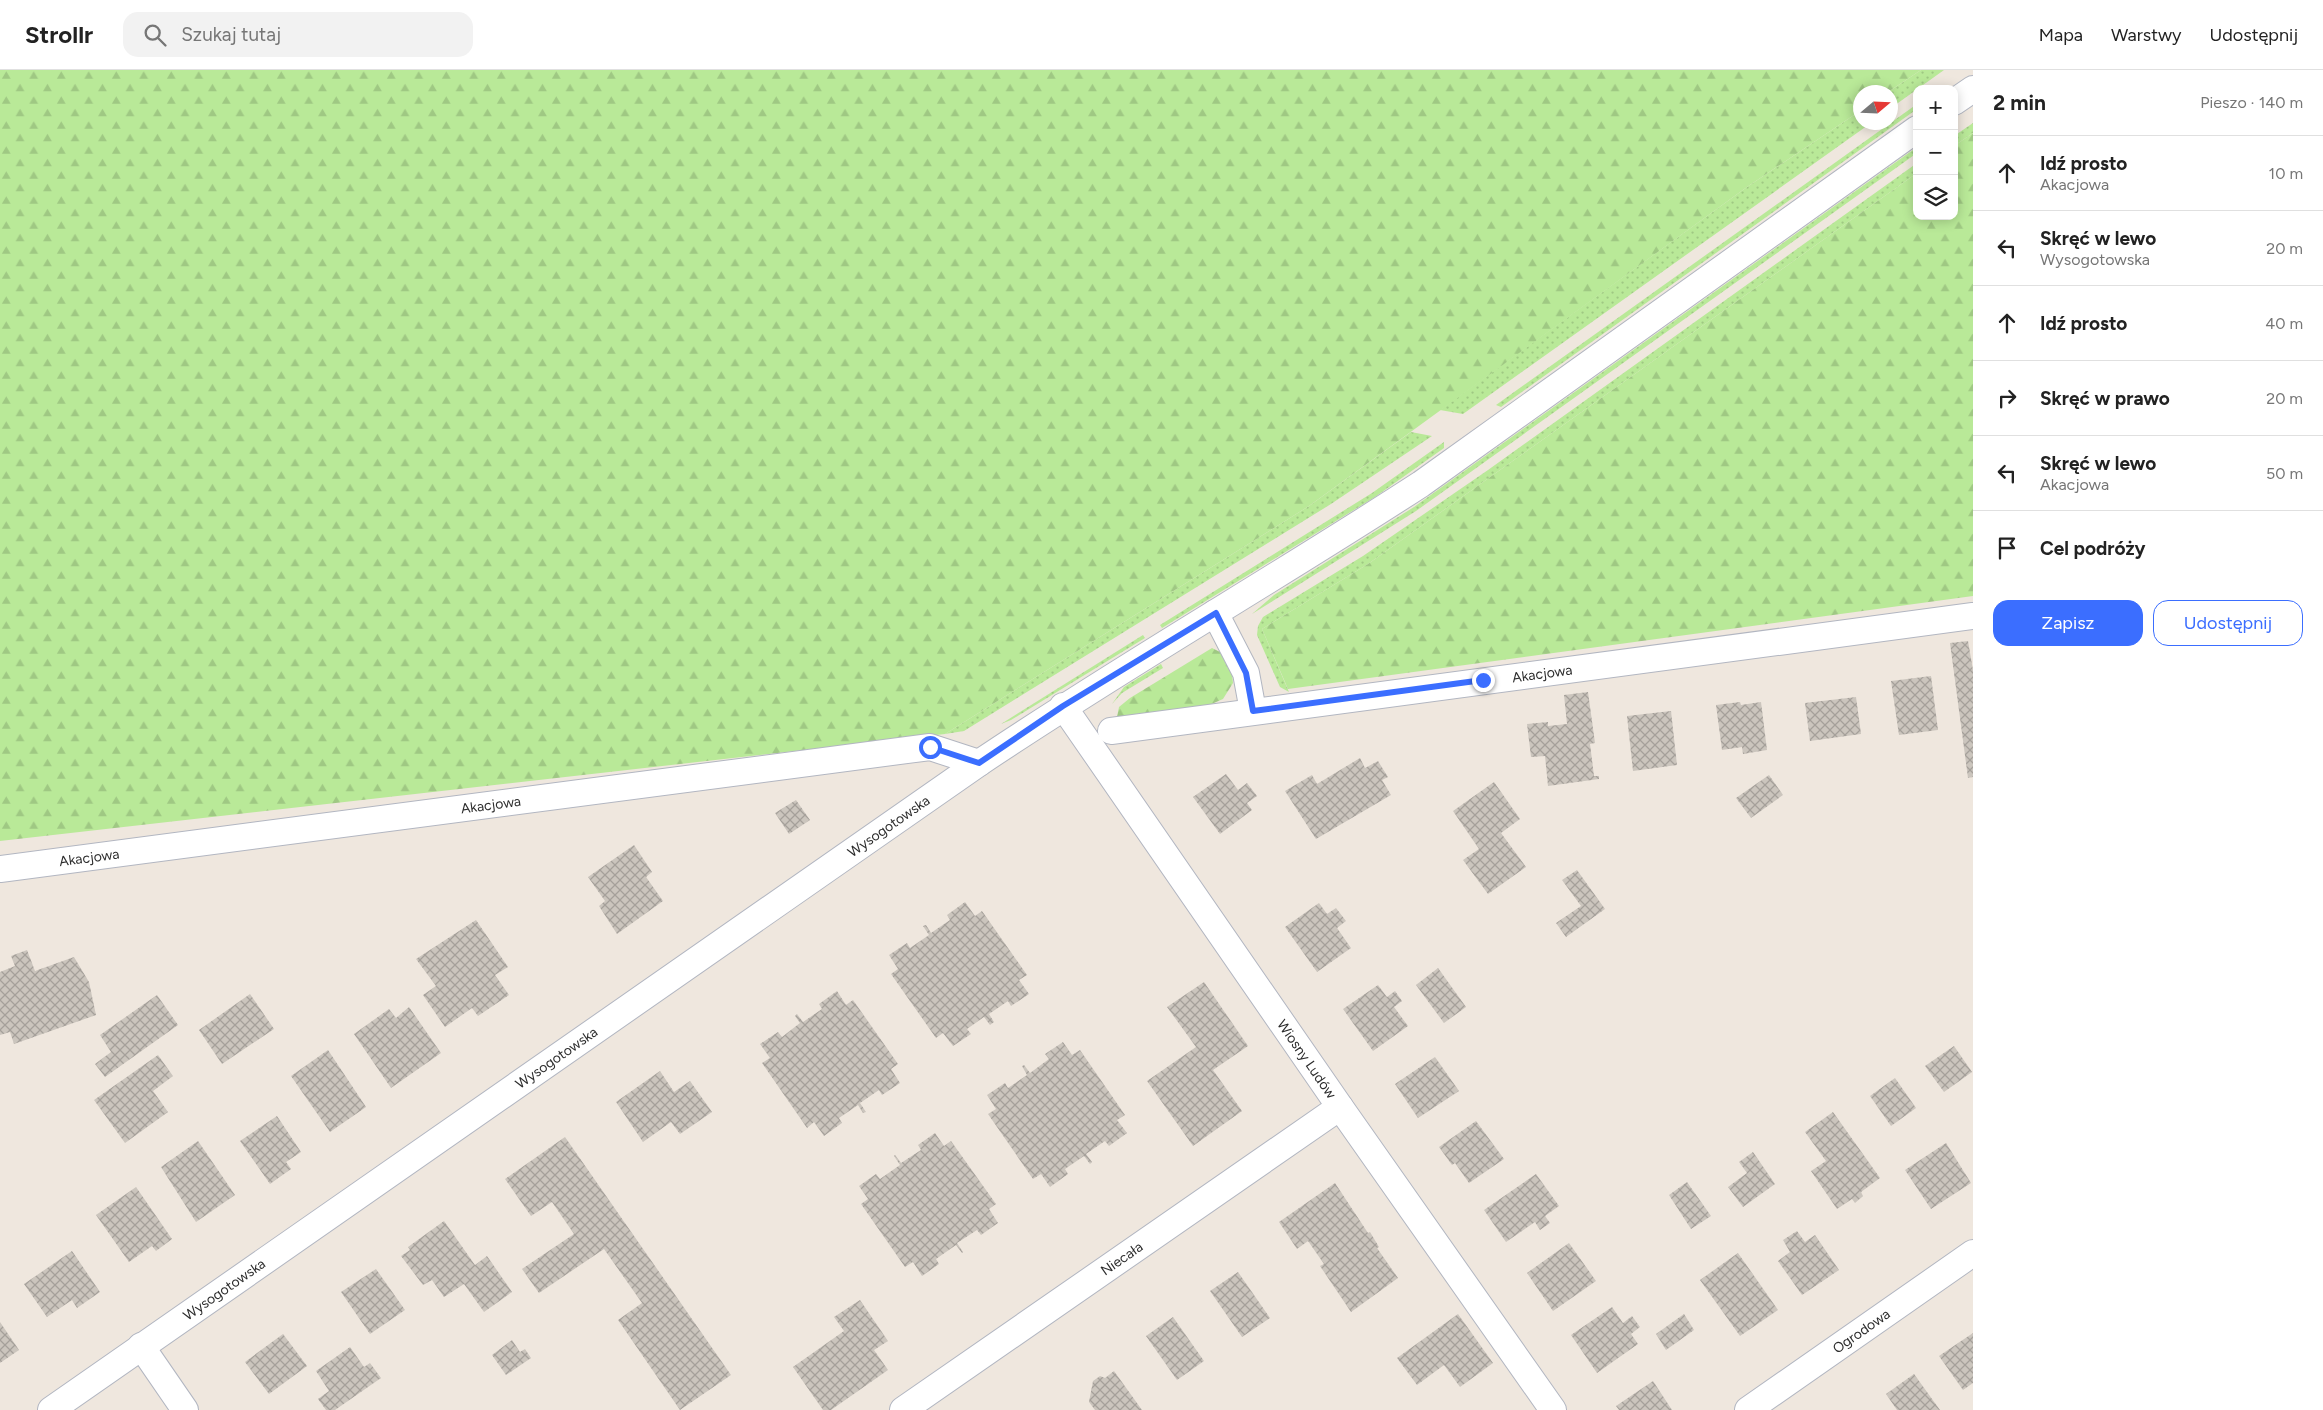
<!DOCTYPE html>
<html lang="pl">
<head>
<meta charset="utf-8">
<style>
  :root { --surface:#fff; --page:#f2f2f2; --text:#222; --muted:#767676; --line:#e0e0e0; --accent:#3b6eff }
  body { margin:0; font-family:Figtree,sans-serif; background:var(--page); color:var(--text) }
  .controls { position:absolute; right:15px; top:15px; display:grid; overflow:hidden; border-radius:10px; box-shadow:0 2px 12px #0003 }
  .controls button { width:45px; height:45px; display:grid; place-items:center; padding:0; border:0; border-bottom:1px solid var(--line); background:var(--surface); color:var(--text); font:25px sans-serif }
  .compass { position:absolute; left:1853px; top:15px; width:45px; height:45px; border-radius:50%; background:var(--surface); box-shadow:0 2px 12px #0003; rotate:71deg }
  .stop { position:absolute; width:15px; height:15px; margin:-11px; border:4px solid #3b6eff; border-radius:50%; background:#fff }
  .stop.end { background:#3b6eff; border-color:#fff; box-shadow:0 1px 5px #0008 }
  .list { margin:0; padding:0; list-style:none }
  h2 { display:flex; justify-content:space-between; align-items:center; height:65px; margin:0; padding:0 20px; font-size:21px }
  h2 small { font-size:16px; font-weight:400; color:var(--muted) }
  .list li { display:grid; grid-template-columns:32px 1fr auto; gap:15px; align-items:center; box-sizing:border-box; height:75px; padding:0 20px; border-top:1px solid var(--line) }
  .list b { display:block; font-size:19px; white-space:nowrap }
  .list p { margin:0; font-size:16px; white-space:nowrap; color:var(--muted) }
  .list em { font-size:16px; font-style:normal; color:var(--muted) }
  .actions { display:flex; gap:10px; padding:15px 20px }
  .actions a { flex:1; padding:11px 0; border:1px solid var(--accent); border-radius:15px; text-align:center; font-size:18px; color:var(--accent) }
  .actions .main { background:var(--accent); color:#fff }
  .icon { flex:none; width:28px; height:28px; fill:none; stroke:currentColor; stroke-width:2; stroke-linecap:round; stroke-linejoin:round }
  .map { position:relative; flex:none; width:1973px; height:1340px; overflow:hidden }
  header { display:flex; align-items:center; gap:30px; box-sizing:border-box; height:70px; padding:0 25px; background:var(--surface); border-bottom:1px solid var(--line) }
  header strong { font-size:24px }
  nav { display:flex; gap:28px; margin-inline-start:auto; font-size:18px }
  .search { width:350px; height:45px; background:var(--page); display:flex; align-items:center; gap:12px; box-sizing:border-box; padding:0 18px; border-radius:15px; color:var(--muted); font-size:19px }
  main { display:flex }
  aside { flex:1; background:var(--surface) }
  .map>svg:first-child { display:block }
  .grass { fill:url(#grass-dots) }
  .forest { fill:url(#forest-firs) }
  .building { fill:url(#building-cross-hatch) }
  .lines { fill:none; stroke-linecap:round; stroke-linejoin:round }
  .street-casing { stroke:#b2b6c1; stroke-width:28 }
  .street { stroke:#fff; stroke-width:26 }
  .route { stroke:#3b6eff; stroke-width:6 }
  .labels { text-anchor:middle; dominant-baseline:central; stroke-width:4; stroke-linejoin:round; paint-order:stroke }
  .street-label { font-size:14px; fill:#2d2d2d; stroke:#fff }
</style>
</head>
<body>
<header>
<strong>Strollr</strong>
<div class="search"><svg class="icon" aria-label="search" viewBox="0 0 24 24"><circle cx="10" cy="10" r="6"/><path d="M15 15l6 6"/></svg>Szukaj tutaj</div>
<nav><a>Mapa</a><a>Warstwy</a><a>Udostępnij</a></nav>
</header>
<main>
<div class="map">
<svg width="1973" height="1340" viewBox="0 0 1973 1340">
  <defs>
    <pattern id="grass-dots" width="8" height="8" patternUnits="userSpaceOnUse" patternTransform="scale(1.25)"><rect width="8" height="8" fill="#b9e998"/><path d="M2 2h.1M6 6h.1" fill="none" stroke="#9fc883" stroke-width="1.8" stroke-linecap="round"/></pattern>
    <pattern id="forest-firs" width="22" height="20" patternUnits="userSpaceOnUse" patternTransform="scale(1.25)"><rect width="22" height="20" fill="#b9e998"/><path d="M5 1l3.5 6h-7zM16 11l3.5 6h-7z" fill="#9fc883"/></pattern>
    <pattern id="building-cross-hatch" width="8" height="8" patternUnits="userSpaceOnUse" patternTransform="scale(1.25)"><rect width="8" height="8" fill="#cbc5bd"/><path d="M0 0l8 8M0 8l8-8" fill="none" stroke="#a5a09a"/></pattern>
  </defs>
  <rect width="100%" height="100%" fill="#efe7de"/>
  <g class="grass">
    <polygon points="1921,0 1944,0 1891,38 1890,22 1888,22"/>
    <polygon points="1917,34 1917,39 1501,337 1496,335"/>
    <polygon points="1860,41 1860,52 1871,53 1463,344 1440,340 1747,117"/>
    <polygon points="1973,53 1973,63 1954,76 1954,66"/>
    <polygon points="1917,77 1917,83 1416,441 1252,544 1274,525 1414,437"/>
    <polygon points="1917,93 1917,103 1368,494 1262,559 1289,622 1280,617 1257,565 1258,556 1263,547 1363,486 1488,400"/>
    <polygon points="1411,362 1432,366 1331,434 964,661 945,664 1309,436"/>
    <polygon points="1444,372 1444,378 1375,427 1162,558 1160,555 1372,423"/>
    <polygon points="1143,565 1145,568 1011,650 1001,654"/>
    <polygon points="1161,594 1163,598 1122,623 1112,634 1124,617"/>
  </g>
  <g class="forest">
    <polygon points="0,0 1921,0 1888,22 1860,22 1860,41 1747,117 1309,436 945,664 0,771"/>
    <polygon points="1973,63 1973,526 1288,619 1262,559 1368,494 1917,103 1917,146 1954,146 1954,76"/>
    <polygon points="1212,578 1222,583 1232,604 1233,613 1223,629 1207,636 1117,647 1119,637 1130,628"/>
  </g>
  <g class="building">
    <polygon points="1968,571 1973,600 1973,707 1968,708 1950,573"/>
    <polygon points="1931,606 1938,660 1899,665 1891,611"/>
    <polygon points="1588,622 1595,673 1590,674 1594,706 1599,706 1599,709 1548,716 1545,686 1531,687 1527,654 1548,652 1548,656 1567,654 1564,625"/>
    <polygon points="1856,627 1861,664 1810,671 1805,633"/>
    <polygon points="1740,632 1741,635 1761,632 1767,680 1743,684 1742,677 1722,680 1716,635"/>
    <polygon points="1671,641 1677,695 1633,701 1627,646"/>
    <polygon points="1360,688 1365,698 1378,691 1388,707 1382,710 1391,725 1316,769 1285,721 1312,705 1317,714"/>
    <polygon points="1226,704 1238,720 1247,713 1257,726 1247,733 1252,740 1220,764 1193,727"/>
    <polygon points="1769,705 1783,725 1751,748 1736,728"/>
    <polygon points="1494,712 1520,749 1501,763 1526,797 1488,824 1463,790 1479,779 1453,741"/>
    <polygon points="796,730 810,750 789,764 775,743"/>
    <polygon points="634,775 652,802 646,807 663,831 617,864 599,836 605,831 588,807"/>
    <polygon points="1577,800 1605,839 1566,867 1556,853 1581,836 1562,810"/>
    <polygon points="965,832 975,846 982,841 1027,905 1019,910 1029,924 1011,936 1008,931 989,944 994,952 990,955 984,947 967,959 971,964 953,976 943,963 936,968 891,904 898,899 889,885 907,873 910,878 929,865 923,856 926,855 931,863 950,850 947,845"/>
    <polygon points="1319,833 1327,844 1336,838 1346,851 1337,858 1351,878 1317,902 1285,857"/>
    <polygon points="476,850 508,897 495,905 509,925 478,946 472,938 445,957 423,925 436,916 416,889"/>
    <polygon points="27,880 35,901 74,887 89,912 96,945 14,974 10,962 0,965 0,902 15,896 11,886"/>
    <polygon points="1438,898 1466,937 1444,953 1416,915"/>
    <polygon points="1204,912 1248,976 1213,1000 1242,1041 1193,1076 1147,1011 1196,977 1167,937"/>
    <polygon points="1378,915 1387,927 1395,921 1402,931 1394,937 1408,956 1373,981 1343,939"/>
    <polygon points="837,921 846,935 853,930 898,994 891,999 900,1013 882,1025 879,1020 860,1033 866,1042 863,1043 858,1035 839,1048 842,1053 824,1066 814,1052 807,1058 762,993 770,988 760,974 778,962 782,967 800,953 795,946 797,944 803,952 822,939 819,934"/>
    <polygon points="250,924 274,959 222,994 199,960"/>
    <polygon points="157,925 178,955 105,1007 95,994 111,982 100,965"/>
    <polygon points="409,937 441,983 391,1018 354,964 389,939 396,948"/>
    <polygon points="1063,972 1072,985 1080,980 1125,1045 1117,1050 1127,1063 1109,1076 1105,1071 1086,1084 1092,1092 1090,1094 1084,1086 1065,1099 1068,1104 1050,1117 1041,1104 1033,1109 988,1044 996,1039 987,1025 1005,1013 1008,1018 1027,1005 1022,996 1024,995 1030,1003 1049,989 1045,984"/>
    <polygon points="1954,976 1972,1002 1944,1022 1925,996"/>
    <polygon points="328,980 366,1037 330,1062 291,1006"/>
    <polygon points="158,985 173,1006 153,1021 168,1042 125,1073 94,1030"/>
    <polygon points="1435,987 1459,1021 1418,1048 1395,1014"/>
    <polygon points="660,1001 674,1022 690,1011 712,1042 680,1064 671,1052 643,1072 616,1032"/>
    <polygon points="1895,1008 1916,1038 1891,1056 1870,1026"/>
    <polygon points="1833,1042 1880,1108 1861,1122 1863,1126 1855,1133 1852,1129 1837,1139 1811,1101 1826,1091 1805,1062"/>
    <polygon points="277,1046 301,1082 286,1092 291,1099 270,1114 240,1071"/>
    <polygon points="1476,1051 1504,1089 1469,1113 1455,1093 1452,1095 1439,1077"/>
    <polygon points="935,1063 944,1076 951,1071 996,1134 989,1139 998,1153 981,1165 977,1160 957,1173 963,1182 962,1183 956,1175 936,1189 939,1194 922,1206 913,1192 905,1197 861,1134 868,1129 859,1116 876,1104 880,1109 900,1095 894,1086 895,1085 901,1093 921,1080 918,1075"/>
    <polygon points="565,1067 731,1305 680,1340 618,1250 642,1233 604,1179 539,1223 522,1199 574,1164 552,1132 531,1146 505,1109"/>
    <polygon points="198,1071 235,1125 196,1152 161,1097"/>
    <polygon points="1946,1073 1971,1113 1931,1139 1905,1100"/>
    <polygon points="1753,1082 1775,1114 1743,1137 1728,1117 1747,1103 1739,1092"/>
    <polygon points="1536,1104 1559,1136 1545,1146 1550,1153 1540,1160 1535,1152 1506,1172 1484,1140"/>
    <polygon points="1687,1112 1711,1146 1691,1159 1669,1125"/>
    <polygon points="1335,1113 1368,1163 1370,1162 1379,1177 1377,1178 1398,1208 1351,1242 1320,1196 1324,1194 1308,1171 1297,1179 1279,1152"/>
    <polygon points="136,1117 172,1169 156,1181 152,1176 129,1192 96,1145"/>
    <polygon points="444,1151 475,1195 487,1186 512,1222 484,1242 464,1214 444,1227 432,1210 423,1215 401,1186 410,1180 408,1177"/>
    <polygon points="1797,1161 1805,1172 1815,1165 1839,1200 1802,1225 1778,1191 1790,1182 1783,1170"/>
    <polygon points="1569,1173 1596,1211 1553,1241 1527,1203"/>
    <polygon points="72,1181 100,1222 77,1238 72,1230 47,1247 24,1214"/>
    <polygon points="1738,1183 1778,1240 1740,1266 1700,1210"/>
    <polygon points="376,1199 405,1240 370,1264 341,1222"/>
    <polygon points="1238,1202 1270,1248 1242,1267 1210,1221"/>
    <polygon points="860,1230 888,1271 874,1280 888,1300 831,1340 823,1340 793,1297 844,1261 834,1247"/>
    <polygon points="1612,1237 1623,1253 1632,1246 1640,1257 1631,1264 1638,1274 1597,1303 1571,1265"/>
    <polygon points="1458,1244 1493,1293 1460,1317 1444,1295 1417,1315 1397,1288"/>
    <polygon points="1684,1244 1694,1260 1666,1280 1656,1264"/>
    <polygon points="1173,1247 1204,1291 1177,1310 1146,1266"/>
    <polygon points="0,1252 19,1280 0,1293"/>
    <polygon points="1973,1263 1973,1313 1963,1320 1939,1286"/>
    <polygon points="283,1264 307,1296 269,1324 245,1292"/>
    <polygon points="512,1270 520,1282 525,1279 531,1288 506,1305 492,1285"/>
    <polygon points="350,1277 364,1297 370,1293 381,1308 335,1340 326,1340 318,1329 329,1321 316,1301"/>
    <polygon points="1114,1301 1142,1340 1095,1340 1089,1332 1093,1311 1100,1306 1105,1308"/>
    <polygon points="1914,1304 1940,1340 1897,1340 1886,1324"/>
    <polygon points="1653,1311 1672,1340 1619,1340 1616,1336"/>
  </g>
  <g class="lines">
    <defs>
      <g id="street">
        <polyline points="1954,32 1973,19"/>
        <polyline points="1215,543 1246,603 1253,641"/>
        <path id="s1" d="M1063,636l277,401 213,303"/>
        <path id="s2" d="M1111,661l862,-115"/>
        <path id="s3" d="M0,799l930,-122 49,16"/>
        <polyline points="141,1276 185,1340"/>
        <path id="s4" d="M51,1340l928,-647c144,-97 296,-184 442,-279l496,-355"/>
        <path id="s5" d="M903,1340l437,-303"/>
        <path id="s6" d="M1748,1340l225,-157"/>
      </g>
    </defs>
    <use href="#street" class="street-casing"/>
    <use href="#street" class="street"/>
  </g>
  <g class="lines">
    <polyline class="route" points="930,677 979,693 1063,636 1216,543 1246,603 1253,641 1483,610"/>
  </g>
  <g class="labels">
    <g class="street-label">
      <text stroke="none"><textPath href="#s2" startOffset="435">Akacjowa</textPath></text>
      <text stroke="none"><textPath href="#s3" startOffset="495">Akacjowa</textPath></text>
      <text stroke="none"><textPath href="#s4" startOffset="1021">Wysogotowska</textPath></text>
      <text stroke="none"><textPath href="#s3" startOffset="90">Akacjowa</textPath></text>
      <text stroke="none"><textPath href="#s4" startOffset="616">Wysogotowska</textPath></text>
      <text stroke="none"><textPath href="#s1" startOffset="429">Wiosny Ludów</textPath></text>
      <text stroke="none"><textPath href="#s5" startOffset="266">Niecała</textPath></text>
      <text stroke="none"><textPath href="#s4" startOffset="211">Wysogotowska</textPath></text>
      <text stroke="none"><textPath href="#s6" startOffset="138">Ogrodowa</textPath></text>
    </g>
  </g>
</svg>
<div class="controls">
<button>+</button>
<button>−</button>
<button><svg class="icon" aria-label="layers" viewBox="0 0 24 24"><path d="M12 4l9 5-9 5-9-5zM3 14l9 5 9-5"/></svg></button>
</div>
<svg class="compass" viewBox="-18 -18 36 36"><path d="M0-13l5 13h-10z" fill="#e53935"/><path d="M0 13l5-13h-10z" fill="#767676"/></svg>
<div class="stop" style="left:930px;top:677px"></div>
<div class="stop end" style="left:1483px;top:610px"></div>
</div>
<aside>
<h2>2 min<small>Pieszo · 140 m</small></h2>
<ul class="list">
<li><svg class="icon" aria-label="ahead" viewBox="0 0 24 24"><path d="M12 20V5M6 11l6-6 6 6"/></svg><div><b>Idź prosto</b><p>Akacjowa</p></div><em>10 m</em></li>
<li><svg class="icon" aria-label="left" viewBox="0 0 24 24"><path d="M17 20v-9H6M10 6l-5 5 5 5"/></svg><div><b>Skręć w lewo</b><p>Wysogotowska</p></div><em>20 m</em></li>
<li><svg class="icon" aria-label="ahead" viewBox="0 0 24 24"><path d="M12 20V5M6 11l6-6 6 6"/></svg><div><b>Idź prosto</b></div><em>40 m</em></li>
<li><svg class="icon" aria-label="right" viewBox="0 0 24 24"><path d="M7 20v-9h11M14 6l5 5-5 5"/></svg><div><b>Skręć w prawo</b></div><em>20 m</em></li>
<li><svg class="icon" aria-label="left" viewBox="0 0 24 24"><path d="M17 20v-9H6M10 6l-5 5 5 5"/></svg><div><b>Skręć w lewo</b><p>Akacjowa</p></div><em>50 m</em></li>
<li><svg class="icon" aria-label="arrive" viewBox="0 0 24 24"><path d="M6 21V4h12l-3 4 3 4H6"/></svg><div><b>Cel podróży</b></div></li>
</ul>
<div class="actions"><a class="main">Zapisz</a><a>Udostępnij</a></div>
</aside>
</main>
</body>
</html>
